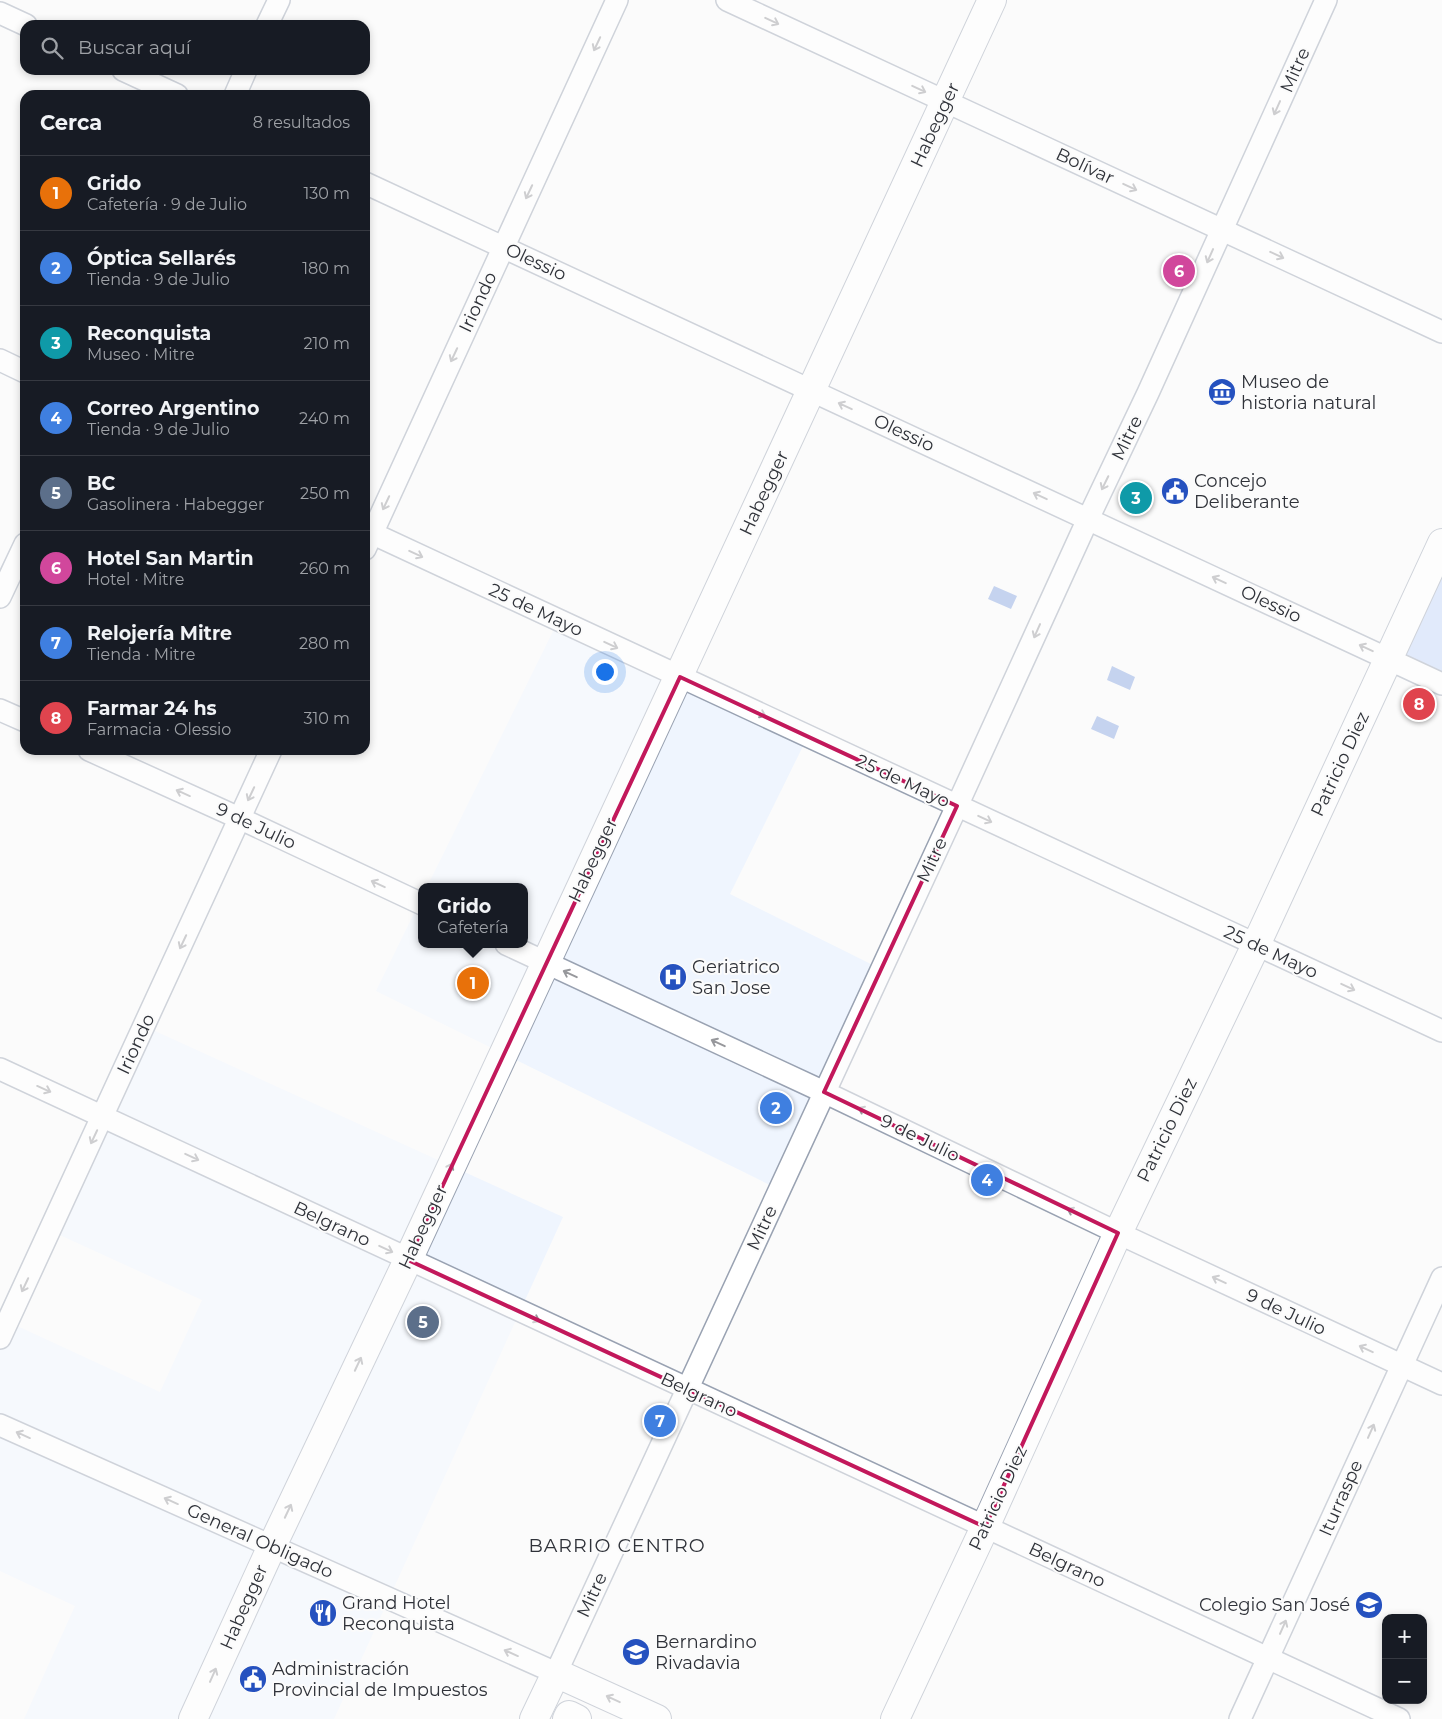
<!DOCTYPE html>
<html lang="es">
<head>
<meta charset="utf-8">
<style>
  :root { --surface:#171b24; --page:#242831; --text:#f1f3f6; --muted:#9ea1a6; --line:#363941; --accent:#db2777 }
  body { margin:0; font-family:Montserrat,sans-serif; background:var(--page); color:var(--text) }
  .controls { position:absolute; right:15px; bottom:15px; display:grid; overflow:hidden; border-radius:10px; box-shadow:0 2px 8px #0003 }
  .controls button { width:45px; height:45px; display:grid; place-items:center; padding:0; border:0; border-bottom:1px solid var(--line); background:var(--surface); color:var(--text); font:25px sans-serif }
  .you { position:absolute; left:604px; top:671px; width:18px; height:18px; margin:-12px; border:4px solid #fff; border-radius:50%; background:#1a73e8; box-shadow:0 0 0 8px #1a73e833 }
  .badge { display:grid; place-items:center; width:32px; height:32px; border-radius:50%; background:var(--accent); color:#fff; font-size:16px; font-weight:700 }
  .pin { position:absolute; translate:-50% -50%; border:2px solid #fff; box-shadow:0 1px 5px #0006 }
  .popup { position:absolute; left:418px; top:883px; width:110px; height:65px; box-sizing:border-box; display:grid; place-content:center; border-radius:10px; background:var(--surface); filter:drop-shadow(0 1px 4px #0005); font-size:16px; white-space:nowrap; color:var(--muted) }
  .popup b { font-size:19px; color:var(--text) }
  .popup::after { content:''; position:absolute; left:50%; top:100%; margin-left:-10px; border:10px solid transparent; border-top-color:var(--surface) }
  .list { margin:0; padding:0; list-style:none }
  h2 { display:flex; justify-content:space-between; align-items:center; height:65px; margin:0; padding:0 20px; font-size:21px }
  h2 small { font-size:16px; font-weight:400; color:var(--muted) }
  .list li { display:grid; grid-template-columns:32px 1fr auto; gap:15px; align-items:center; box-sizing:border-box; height:75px; padding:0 20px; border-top:1px solid var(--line) }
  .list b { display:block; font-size:19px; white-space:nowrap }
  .list p { margin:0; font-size:16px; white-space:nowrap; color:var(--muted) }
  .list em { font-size:16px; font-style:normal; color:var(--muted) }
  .icon { flex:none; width:28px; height:28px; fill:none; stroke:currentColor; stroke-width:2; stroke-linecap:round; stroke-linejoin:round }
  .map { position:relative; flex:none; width:1442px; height:1719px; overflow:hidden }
  .search { position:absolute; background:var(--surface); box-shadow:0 2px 8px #0003; left:20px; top:20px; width:350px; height:55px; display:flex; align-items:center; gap:12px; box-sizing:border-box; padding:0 18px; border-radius:15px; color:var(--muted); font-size:19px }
  .panel { position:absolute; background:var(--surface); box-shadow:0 2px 8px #0003; left:20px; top:90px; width:350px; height:665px; border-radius:15px }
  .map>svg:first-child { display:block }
  .built { fill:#eff5fe }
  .green { fill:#c2d5fb }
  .water { fill:#84a2df }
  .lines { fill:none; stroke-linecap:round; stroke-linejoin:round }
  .street-casing { stroke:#99a2b2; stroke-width:24 }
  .secondary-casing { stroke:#99a2b2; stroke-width:30 }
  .street { stroke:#fff; stroke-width:21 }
  .secondary { stroke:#fff; stroke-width:28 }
  .oneway { stroke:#97989c }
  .marked { fill:none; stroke:#c2185b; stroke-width:4; stroke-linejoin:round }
  .labels { text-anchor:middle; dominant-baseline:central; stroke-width:4; stroke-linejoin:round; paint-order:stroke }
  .street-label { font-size:18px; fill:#2f3239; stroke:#fbfbfb }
  .poi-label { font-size:18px; fill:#2f3239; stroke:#fbfbfb; text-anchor:start }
  .neighbourhood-label { font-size:19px; letter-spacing:1px; fill:#2f3239; stroke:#fbfbfb }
</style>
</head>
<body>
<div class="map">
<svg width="1442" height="1719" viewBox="0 0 1442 1719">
  <rect width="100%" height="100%" fill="#fbfbfb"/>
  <g class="built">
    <polygon points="561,615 808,736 730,894 887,972 780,1190 376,991 422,897 422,944 524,944 524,887 427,887"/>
    <polygon points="144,1026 563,1217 334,1719 24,1719 75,1606 0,1571 0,1318 160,1392 202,1300 51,1231"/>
  </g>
  <polygon class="green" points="1442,543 1442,684 1388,659"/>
  <g class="water">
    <polygon points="994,586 1017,596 1011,609 988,599"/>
    <polygon points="1112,666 1135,677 1130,690 1107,680"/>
    <polygon points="1097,716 1119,726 1114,739 1091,729"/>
  </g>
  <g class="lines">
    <defs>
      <g id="street">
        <polyline points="727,0 1442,332"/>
        <polyline points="0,13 26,25"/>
        <polyline points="267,25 279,0"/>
        <polyline points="123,70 177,95"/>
        <polyline points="235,95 246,70"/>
        <polyline points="365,183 1442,684"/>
        <polyline points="0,360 25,372"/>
        <polyline points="365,530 1442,1031"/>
        <polyline points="365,549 617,0"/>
        <polyline points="0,597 25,544"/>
        <polyline points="0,710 25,721"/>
        <polyline points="89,750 239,818 422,904"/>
        <polyline points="506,944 824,1092 1118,1233 1442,1384"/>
        <polyline points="0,1069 1399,1719"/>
        <polyline points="0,1338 271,750"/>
        <polyline points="0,1425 556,1673 957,806 1088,519 1148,393 1326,0"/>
        <polyline points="1240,1719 1442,1278"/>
      </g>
      <g id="secondary">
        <polyline points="193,1719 272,1546 408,1260 992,0"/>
        <polyline points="534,1719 556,1673 657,1719"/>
        <polyline points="567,1719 569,1715 577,1719"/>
        <polyline points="895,1719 985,1527 1118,1233 1256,945 1442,543"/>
      </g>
    </defs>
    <use href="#street" class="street-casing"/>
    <use href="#secondary" class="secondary-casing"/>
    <use href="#street" class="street"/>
    <use href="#secondary" class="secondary"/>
  </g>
  <defs><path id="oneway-shaft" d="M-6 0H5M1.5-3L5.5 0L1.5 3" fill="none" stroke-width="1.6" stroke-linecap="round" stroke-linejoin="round" transform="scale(1.25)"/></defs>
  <g class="oneway">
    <use href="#oneway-shaft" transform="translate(772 21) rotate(25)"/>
    <use href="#oneway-shaft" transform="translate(597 44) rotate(115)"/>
    <use href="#oneway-shaft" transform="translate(919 89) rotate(25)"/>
    <use href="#oneway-shaft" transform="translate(1277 108) rotate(114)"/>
    <use href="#oneway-shaft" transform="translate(1130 187) rotate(25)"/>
    <use href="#oneway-shaft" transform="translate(529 192) rotate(115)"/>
    <use href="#oneway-shaft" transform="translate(1277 255) rotate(25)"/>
    <use href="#oneway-shaft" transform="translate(1210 256) rotate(114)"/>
    <use href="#oneway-shaft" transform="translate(454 355) rotate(115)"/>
    <use href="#oneway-shaft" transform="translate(845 406) rotate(-155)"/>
    <use href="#oneway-shaft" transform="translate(1105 483) rotate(116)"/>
    <use href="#oneway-shaft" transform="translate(1040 496) rotate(-155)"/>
    <use href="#oneway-shaft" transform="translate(386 503) rotate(115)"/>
    <use href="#oneway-shaft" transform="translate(416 554) rotate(25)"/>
    <use href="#oneway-shaft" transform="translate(1219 580) rotate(-155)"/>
    <use href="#oneway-shaft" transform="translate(1037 631) rotate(114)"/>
    <use href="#oneway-shaft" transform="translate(611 645) rotate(25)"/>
    <use href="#oneway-shaft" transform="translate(1366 648) rotate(-155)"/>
    <use href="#oneway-shaft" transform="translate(759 713) rotate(25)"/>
    <use href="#oneway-shaft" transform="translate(183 793) rotate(-156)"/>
    <use href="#oneway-shaft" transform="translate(251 794) rotate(115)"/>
    <use href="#oneway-shaft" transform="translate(985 819) rotate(25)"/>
    <use href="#oneway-shaft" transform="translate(378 884) rotate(-155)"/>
    <use href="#oneway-shaft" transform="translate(183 942) rotate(115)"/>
    <use href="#oneway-shaft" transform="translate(570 974) rotate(-155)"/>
    <use href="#oneway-shaft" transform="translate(1348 987) rotate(25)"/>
    <use href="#oneway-shaft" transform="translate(718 1043) rotate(-155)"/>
    <use href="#oneway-shaft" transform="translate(44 1089) rotate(24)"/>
    <use href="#oneway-shaft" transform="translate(865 1111) rotate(-154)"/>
    <use href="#oneway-shaft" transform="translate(94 1137) rotate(115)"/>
    <use href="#oneway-shaft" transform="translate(192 1157) rotate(25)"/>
    <use href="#oneway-shaft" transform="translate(449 1170) rotate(-65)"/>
    <use href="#oneway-shaft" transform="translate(1074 1212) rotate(-154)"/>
    <use href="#oneway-shaft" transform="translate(386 1249) rotate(25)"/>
    <use href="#oneway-shaft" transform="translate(1219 1280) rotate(-155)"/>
    <use href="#oneway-shaft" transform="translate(25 1285) rotate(115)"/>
    <use href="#oneway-shaft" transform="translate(533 1318) rotate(25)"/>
    <use href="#oneway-shaft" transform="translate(1366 1349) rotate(-155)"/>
    <use href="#oneway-shaft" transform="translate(358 1364) rotate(-65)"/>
    <use href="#oneway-shaft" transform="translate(1371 1431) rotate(-66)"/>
    <use href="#oneway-shaft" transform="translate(23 1435) rotate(-156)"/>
    <use href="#oneway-shaft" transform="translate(171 1501) rotate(-156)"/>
    <use href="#oneway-shaft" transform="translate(288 1511) rotate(-65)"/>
    <use href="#oneway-shaft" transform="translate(1283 1627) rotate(-66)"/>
    <use href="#oneway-shaft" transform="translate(511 1653) rotate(-156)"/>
    <use href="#oneway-shaft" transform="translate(213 1675) rotate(-66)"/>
    <use href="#oneway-shaft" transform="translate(613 1699) rotate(-155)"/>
  </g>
  <path d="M0 0H1442V1719H0ZM680,677l277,129 -133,286 294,141 -133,294 -577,-267z" fill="#fbfbfb" fill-opacity=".55" fill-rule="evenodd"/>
  <path class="marked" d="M680,677l277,129 -133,286 294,141 -133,294 -577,-267z"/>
  <defs>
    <symbol id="museum-disc" viewBox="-11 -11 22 22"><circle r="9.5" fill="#2551bf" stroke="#fbfbfb"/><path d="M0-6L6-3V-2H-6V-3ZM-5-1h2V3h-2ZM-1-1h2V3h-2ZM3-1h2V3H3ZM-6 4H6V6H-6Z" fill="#fff"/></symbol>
    <symbol id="civic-disc" viewBox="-11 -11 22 22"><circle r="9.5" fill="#2551bf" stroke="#fbfbfb"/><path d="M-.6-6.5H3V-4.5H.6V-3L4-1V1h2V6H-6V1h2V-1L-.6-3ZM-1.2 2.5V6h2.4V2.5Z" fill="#fff"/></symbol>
    <symbol id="hospital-disc" viewBox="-11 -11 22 22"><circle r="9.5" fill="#2551bf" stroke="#fbfbfb"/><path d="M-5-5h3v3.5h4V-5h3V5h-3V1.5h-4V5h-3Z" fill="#fff"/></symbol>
    <symbol id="school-disc" viewBox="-11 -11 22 22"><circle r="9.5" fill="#2551bf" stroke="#fbfbfb"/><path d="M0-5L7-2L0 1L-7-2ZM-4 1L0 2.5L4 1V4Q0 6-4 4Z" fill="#fff"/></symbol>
    <symbol id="restaurant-disc" viewBox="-11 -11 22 22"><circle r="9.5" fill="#2551bf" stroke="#fbfbfb"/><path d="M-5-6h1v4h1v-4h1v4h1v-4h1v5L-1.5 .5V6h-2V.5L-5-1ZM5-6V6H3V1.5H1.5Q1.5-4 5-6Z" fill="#fff"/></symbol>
  </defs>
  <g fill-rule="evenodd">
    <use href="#museum-disc" x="1206" y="376" width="32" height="32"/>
    <use href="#civic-disc" x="1159" y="475" width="32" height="32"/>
    <use href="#hospital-disc" x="657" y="961" width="32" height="32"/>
    <use href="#school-disc" x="1353" y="1589" width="32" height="32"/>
    <use href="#restaurant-disc" x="307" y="1597" width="32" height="32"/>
    <use href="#school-disc" x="620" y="1636" width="32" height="32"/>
    <use href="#civic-disc" x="237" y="1663" width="32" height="32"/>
  </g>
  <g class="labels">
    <g class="street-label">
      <text transform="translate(1295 70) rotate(-66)">Mitre</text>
      <text transform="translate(935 125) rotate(-65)">Habegger</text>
      <text transform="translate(1085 166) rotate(25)">Bolívar</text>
      <text transform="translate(536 262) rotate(25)">Olessio</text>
      <text transform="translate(478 302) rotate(-65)">Iriondo</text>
      <text transform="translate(904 433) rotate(25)">Olessio</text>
      <text transform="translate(1127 438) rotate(-64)">Mitre</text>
      <text transform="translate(764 493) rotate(-65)">Habegger</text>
      <text transform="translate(1271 604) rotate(25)">Olessio</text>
      <text transform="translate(536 610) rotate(25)">25 de Mayo</text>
      <text transform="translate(1340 764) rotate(-65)">Patricio Diez</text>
      <text transform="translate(903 781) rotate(25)">25 de Mayo</text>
      <text transform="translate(256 826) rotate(25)">9 de Julio</text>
      <text transform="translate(593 860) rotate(-65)">Habegger</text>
      <text transform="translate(932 860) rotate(-65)">Mitre</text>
      <text transform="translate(1271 952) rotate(25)">25 de Mayo</text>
      <text transform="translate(136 1044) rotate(-65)">Iriondo</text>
      <text transform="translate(1167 1130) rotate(-64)">Patricio Diez</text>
      <text transform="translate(920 1138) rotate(26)">9 de Julio</text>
      <text transform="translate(332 1224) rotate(25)">Belgrano</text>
      <text transform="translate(423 1227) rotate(-65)">Habegger</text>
      <text transform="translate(762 1228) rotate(-65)">Mitre</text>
      <text transform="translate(1286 1312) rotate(25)">9 de Julio</text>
      <text transform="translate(699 1395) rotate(25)">Belgrano</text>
      <text transform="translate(998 1498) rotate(-65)">Patricio Diez</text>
      <text transform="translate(1341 1498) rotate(-66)">Iturraspe</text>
      <text transform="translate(260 1541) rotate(24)">General Obligado</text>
      <text transform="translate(1067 1565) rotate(25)">Belgrano</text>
      <text transform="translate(592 1595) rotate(-65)">Mitre</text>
      <text transform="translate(244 1607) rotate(-66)">Habegger</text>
    </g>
    <g class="poi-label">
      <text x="1241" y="382">Museo de<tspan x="1241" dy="21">historia natural</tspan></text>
      <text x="1194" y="481">Concejo<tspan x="1194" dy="21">Deliberante</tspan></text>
      <text x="692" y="967">Geriatrico<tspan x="692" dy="21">San Jose</tspan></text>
      <text x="342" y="1603">Grand Hotel<tspan x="342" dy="21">Reconquista</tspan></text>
      <text x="1350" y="1605" text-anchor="end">Colegio San José</text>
      <text x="655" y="1642">Bernardino<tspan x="655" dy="21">Rivadavia</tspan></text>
      <text x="272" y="1669">Administración<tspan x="272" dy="21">Provincial de Impuestos</tspan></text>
    </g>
    <g class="neighbourhood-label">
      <text x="617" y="1545">BARRIO CENTRO</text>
    </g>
  </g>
</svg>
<div class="controls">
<button>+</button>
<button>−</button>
</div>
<div class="you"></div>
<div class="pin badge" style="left:473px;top:983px;background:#e8710a">1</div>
<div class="popup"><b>Grido</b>Cafetería</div>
<div class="pin badge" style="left:776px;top:1108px;background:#3f7fe0">2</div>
<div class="pin badge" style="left:1136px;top:498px;background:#0f9aa8">3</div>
<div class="pin badge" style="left:987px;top:1180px;background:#3f7fe0">4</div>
<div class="pin badge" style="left:423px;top:1322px;background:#5c6f8a">5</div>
<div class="pin badge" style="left:1179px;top:271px;background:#d1479c">6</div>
<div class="pin badge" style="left:660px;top:1421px;background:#3f7fe0">7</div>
<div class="pin badge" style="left:1419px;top:704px;background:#e0444e">8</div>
<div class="search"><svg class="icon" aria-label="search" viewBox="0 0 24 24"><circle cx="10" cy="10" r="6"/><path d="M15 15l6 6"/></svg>Buscar aquí</div>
<section class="panel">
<h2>Cerca<small>8 resultados</small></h2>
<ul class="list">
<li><span class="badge" style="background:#e8710a">1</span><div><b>Grido</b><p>Cafetería · 9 de Julio</p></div><em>130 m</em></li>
<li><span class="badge" style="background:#3f7fe0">2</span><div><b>Óptica Sellarés</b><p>Tienda · 9 de Julio</p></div><em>180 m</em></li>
<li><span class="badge" style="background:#0f9aa8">3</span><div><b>Reconquista</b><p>Museo · Mitre</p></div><em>210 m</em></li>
<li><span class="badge" style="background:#3f7fe0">4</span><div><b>Correo Argentino</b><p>Tienda · 9 de Julio</p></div><em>240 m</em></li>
<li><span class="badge" style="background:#5c6f8a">5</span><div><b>BC</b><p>Gasolinera · Habegger</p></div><em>250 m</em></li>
<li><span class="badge" style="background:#d1479c">6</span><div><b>Hotel San Martin</b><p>Hotel · Mitre</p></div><em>260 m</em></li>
<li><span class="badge" style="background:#3f7fe0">7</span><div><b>Relojería Mitre</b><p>Tienda · Mitre</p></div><em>280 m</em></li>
<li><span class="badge" style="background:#e0444e">8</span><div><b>Farmar 24 hs</b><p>Farmacia · Olessio</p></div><em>310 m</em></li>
</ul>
</section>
</div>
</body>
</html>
